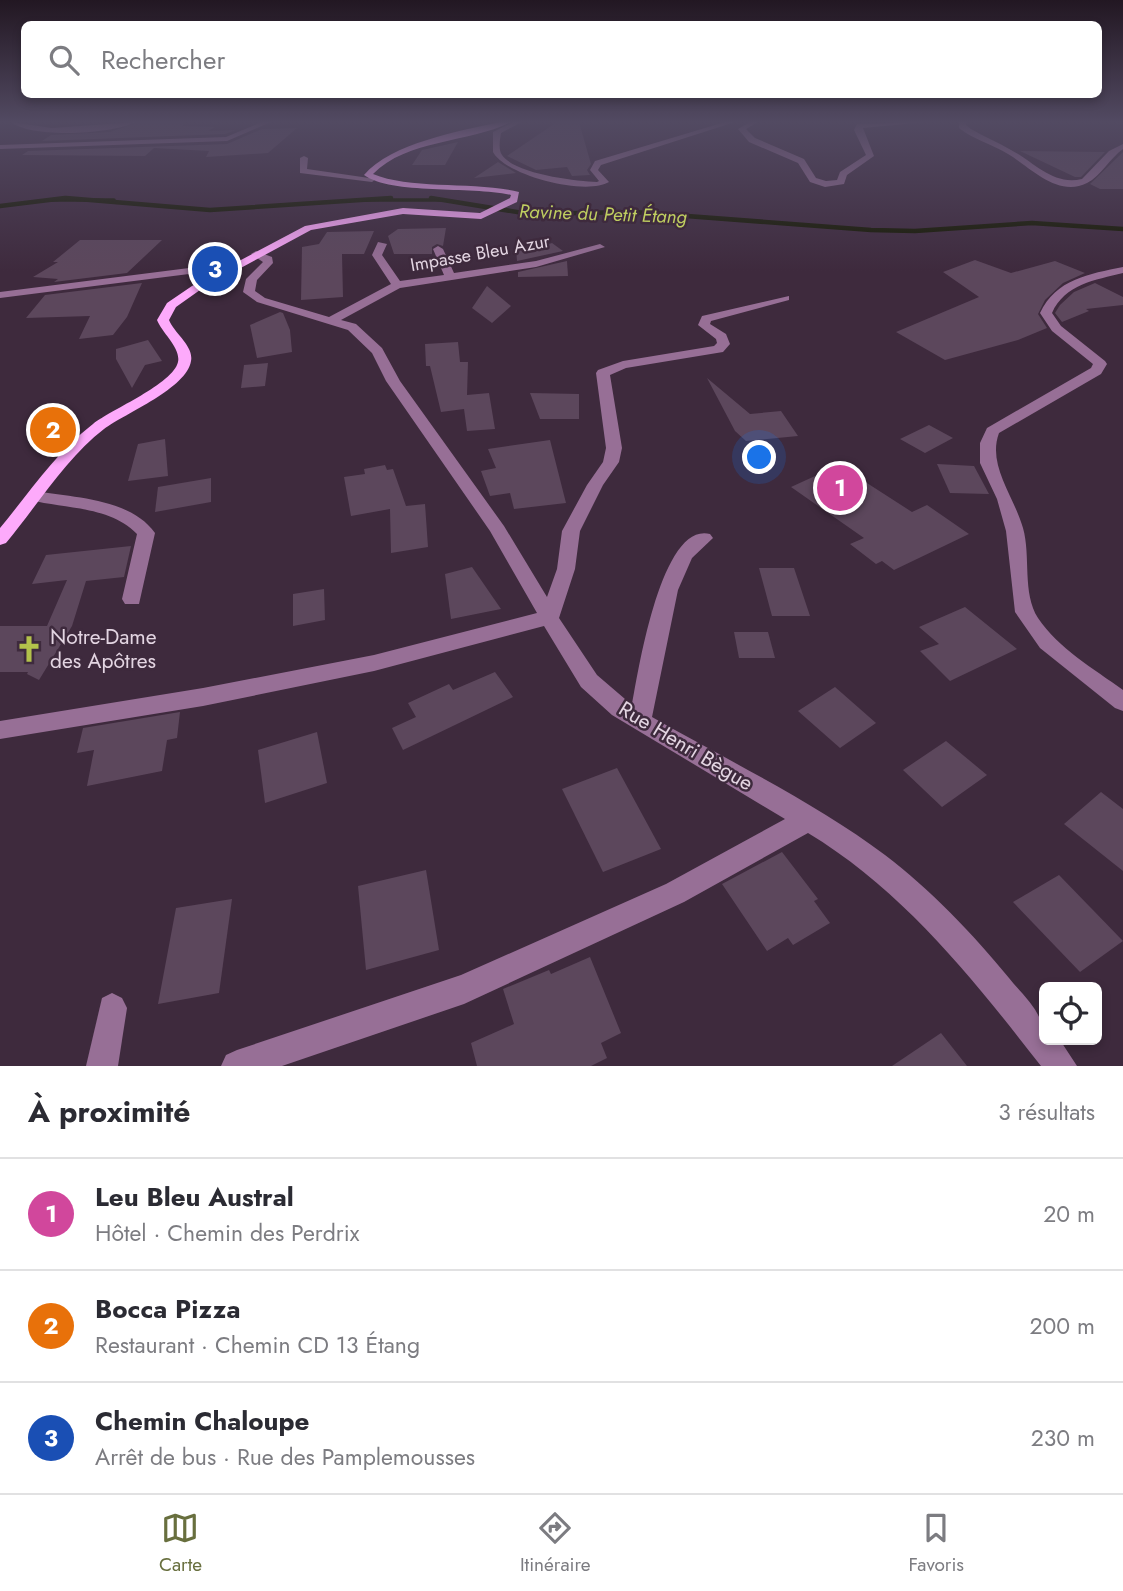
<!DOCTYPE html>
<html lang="fr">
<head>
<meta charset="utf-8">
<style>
  :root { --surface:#fff; --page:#f2f2f3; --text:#2b2b33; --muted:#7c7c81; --line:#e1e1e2; --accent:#686f3e }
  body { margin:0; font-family:Jost,sans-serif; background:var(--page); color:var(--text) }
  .controls { position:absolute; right:21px; bottom:21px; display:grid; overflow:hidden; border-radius:10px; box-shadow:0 4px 10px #0003 }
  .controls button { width:63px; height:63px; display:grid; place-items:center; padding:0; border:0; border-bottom:2px solid var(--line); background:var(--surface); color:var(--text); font:35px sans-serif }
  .you { position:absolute; left:760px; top:458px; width:24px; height:24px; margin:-18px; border:5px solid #fff; border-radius:50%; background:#1a73e8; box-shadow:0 0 0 10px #1a73e833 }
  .badge { display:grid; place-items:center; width:46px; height:46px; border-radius:50%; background:var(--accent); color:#fff; font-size:23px; font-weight:700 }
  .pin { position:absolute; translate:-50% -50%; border:4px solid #fff; box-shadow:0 2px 7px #0006 }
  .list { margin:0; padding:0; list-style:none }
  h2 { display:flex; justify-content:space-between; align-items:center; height:91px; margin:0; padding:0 28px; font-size:30px }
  h2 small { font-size:23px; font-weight:400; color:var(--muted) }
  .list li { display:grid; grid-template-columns:46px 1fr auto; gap:21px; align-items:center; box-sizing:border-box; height:112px; padding:0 28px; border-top:2px solid var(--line) }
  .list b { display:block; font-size:26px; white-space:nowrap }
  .list p { margin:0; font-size:23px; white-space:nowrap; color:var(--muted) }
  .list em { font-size:23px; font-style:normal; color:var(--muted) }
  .icon { flex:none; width:38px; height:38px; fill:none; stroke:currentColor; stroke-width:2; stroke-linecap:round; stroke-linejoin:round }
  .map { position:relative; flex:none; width:1123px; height:1066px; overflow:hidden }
  .search { position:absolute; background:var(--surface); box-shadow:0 4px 10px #0003; left:21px; right:21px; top:21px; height:77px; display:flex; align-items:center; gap:18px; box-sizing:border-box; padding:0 24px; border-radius:10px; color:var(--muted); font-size:26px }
  .sheet { height:427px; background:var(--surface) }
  nav { display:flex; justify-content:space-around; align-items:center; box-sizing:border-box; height:98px; border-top:2px solid var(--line); background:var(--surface); font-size:19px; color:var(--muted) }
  nav a { display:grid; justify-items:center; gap:4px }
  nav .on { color:var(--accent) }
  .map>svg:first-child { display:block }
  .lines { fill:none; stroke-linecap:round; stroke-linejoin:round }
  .stream-far1 { stroke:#151801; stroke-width:3.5 }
  .stream { stroke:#151801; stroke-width:4.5 }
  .building { fill:#5c475c }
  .minor { fill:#976f96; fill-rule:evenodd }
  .major { fill:#fdaafb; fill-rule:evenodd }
  .labels { text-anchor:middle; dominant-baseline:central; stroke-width:5; stroke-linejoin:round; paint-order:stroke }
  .far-street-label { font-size:18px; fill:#e3d5e2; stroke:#3e2a3d }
  .far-water-label { font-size:19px; font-style:italic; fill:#bfce60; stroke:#3e2a3d }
  .poi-label { font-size:21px; fill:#e3d5e2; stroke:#3e2a3d; text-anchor:start }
  .street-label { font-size:21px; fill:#e3d5e2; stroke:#3e2a3d }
</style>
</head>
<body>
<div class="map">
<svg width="1123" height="1066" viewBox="0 0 1123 1066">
  <rect width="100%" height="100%" fill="#3e2a3d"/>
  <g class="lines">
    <g class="stream-far1">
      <polyline points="51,200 114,200"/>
      <polyline points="364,200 442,200"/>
    </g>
    <g class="stream">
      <polyline points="66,198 210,210 391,198"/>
      <polyline points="431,198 529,214 634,212 871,230 915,231 1032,223 1123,229"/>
      <polyline points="0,206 65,198"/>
    </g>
  </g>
  <g class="building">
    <polygon points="139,122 183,122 183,126 215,127 208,131 236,130 225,134 42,141 51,135 110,132"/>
    <polygon points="557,122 579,122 591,164 587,170 590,175 572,176 567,167 536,170 507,156"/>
    <polygon points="297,128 268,153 206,157 209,151 154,148 145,156 22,155 28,151 227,144 262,129"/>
    <polygon points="458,142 445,165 412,165 422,150"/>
    <polygon points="1020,151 1105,152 1081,177 1075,177"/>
    <polygon points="1123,152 1123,189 1100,189 1090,184"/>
    <polygon points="498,162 516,173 474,178"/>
    <polygon points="446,228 443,246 437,244 432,247 432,254 394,254 388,236 398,229"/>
    <polygon points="374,231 364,254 342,254 343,297 301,300 302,247 319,244 327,232"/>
    <polygon points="80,240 162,240 127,273 54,282 58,279 33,277 58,262 53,262"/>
    <polygon points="552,243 563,251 517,261 516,248 540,247"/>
    <polygon points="975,260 1011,273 1055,261 1085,273 1063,283 1045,300 1038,314 1047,328 1018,340 945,360 896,332 979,297 943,272"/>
    <polygon points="567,261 568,276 518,277 518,272"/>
    <polygon points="142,283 127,317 113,335 79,339 90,316 26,318 45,295"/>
    <polygon points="1095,283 1123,297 1123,305 1086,309 1089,311 1062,322 1055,313 1060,305 1074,292"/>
    <polygon points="487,286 511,306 492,323 472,308"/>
    <polygon points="280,312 283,313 290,330 292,352 257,358 250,325"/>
    <polygon points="148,340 162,361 145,365 132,388 116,359 116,349"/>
    <polygon points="458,342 460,362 468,362 467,395 489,393 495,429 467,431 464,409 441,412 430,366 426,366 425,344"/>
    <polygon points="268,363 265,386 241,388 244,365"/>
    <polygon points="707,378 750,414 781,411 798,436 746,441 735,431"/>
    <polygon points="530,393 579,394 579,419 540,419"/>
    <polygon points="929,425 953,438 925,453 900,439"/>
    <polygon points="165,439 168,476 128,481 138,444"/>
    <polygon points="550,440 566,503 514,509 510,493 490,496 481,471 496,468 488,449"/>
    <polygon points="937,464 974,466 989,494 950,493"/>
    <polygon points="385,465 387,470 393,469 406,506 425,504 428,547 391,553 390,509 351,516 344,477 365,474 364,469"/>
    <polygon points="839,465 912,512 927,505 969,534 894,570 882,561 876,564 850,544 864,538 791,487"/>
    <polygon points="211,478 211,502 155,512 158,487"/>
    <polygon points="131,546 124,577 86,581 72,626 39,680 27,674 28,672 0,672 0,626 47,626 67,580 32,584 46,555"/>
    <polygon points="472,567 501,609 451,619 445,574"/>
    <polygon points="759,568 794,568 810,616 772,616"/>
    <polygon points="324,589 325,620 293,626 293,594"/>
    <polygon points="965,607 1017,649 950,681 920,651 939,644 919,627"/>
    <polygon points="734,632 768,632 775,658 739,658"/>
    <polygon points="495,672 513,697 403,750 392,728 416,717 408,703 449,684 453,690"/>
    <polygon points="835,687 876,723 840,748 798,711"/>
    <polygon points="180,712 177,738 167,740 162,771 87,786 94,750 77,753 83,728"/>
    <polygon points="317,732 327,783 265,803 258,750"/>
    <polygon points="946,741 987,775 942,807 903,770"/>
    <polygon points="617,768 661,849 603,872 562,789"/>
    <polygon points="1101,792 1123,809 1123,871 1064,824"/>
    <polygon points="782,852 818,899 814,901 830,923 793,945 788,938 767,951 722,884"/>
    <polygon points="426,870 439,950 366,970 358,886"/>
    <polygon points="1059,875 1123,941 1080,972 1013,902"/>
    <polygon points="232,899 219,993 158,1004 176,908"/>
    <polygon points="590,957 621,1033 601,1043 607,1058 591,1066 477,1066 471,1043 514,1024 503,989 549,970 551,974"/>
    <polygon points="941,1033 967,1066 892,1066"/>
  </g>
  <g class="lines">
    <g class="minor">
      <path d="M11,122l41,6 84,-6c-24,12 -103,17 -125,0z"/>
      <polygon points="262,122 271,122 227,141 0,149 0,145 226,137"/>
      <path d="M513,122h9l-21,11c-1,7 -3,16 1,22 13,19 73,26 95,27l2,-1 -9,-11 5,-9 130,-39h10l-134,43 -3,5 11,12c-23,14 -103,-6 -116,-30v-20z"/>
      <polygon points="750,122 758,122 746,129 755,138 804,159 816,178 826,181 837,180 840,172 866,155 854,130 857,124 926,122 863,128 874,156 847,175 844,184 825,187 810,182 798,163 749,142 738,129"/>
      <path d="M959,122h7v3l5,4c13,8 27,13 40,21 23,12 42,36 71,29l27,-28 14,-7v5c-13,9 -22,27 -36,34 -29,15 -57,-16 -79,-29 -16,-10 -34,-14 -49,-26z"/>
      <polygon points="304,156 308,158 307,169 376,179 372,182 300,173 300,158"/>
      <path d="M378,242l9,2 -5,11 18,26 44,-6 -11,-26 5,-3 5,3 11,24 82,-12 64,-17 5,3 -69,20 -136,21 -59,32 15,4 26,24 18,33 104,145 43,71 10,-28 5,-38 25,-46 16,-23 3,-14 -10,-75 2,-3 25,-9 91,-15 3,-3 -1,-4 -18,-14 4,-9 87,-20v4l-78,21 -1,3 16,10 4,10 -7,8 -97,16 -16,7 12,73 -3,14 -16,23 -23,46 -5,38 -16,49 38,57 35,30c6,-32 29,-184 78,-171l3,4 -21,20 -14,32 -26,127c75,43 164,86 233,138 45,34 88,79 124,123 17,21 35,34 35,62h16l17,26h-36c-68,-87 -137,-175 -233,-233l-124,69 -220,102 -182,62h-61l5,-11 11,-5 224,-75 205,-91 119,-65 -173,-104 -31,-28 -37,-61 -170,45 -171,35 -203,33v-18l203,-33 171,-33 163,-42 -47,-82 -104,-150 -14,-28 -24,-23 -91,-28 -14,-10 3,-13 17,-17 -12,-8 5,-3 16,6 1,6 -16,17 -2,11 10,7 64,19 62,-33 -19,-29z"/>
      <path d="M1123,267v6c-28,7 -58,11 -71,40l9,13 44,35 2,3 -6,10 -102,59c-12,32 15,63 24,95 8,28 -1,65 15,90 20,30 56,51 85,72v21l-8,-3 -75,-60 -25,-36 -9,-81 -9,-32 -17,-36v-20l7,-15 104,-60 2,-4 -41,-33 -12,-18c16,-34 49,-39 83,-46z"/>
      <polygon points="189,268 224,268 229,271 224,274 189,274 0,298 0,292"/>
      <path d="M36,491c38,7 94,7 119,42l-16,71h-14l-3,-5 15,-65c-27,-28 -71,-25 -107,-34l-2,-4 2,-4z"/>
      <polygon points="112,993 122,998 127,1008 118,1066 86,1066 102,998"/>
    </g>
    <path class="major" d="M500,122h11c-41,21 -104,17 -138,52 38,16 102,7 146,18l-2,10 -36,17 -78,-5 -92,16 -111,60 -24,17 -7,13c5,13 25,26 22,41 -4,27 -65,52 -87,68 -37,28 -68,78 -98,114l-6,2v-17c29,-35 57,-77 93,-104 19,-15 80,-40 85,-62 3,-14 -16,-29 -21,-42l10,-17 25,-17 113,-60 98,-18 77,5 30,-15 1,-3c-39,-9 -119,0 -147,-20 27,-32 96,-44 136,-53z"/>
  </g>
  <linearGradient id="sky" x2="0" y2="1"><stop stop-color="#221722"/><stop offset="0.45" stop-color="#524a62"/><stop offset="1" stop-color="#524a62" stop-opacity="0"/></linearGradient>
  <rect width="1123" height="271" fill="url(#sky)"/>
  <defs>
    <symbol id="church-bare" viewBox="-9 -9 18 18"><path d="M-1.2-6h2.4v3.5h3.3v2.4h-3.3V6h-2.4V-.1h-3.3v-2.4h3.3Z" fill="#b3c24b" stroke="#3e2a3d" stroke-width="2.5" paint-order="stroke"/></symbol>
  </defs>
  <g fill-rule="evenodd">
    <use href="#church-bare" x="10" y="630" width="38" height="38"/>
  </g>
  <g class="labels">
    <g class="far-street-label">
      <text transform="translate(480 253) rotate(-10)">Impasse Bleu Azur</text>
    </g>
    <g class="far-water-label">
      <text transform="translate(603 214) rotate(2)">Ravine du Petit Étang</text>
    </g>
    <g class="poi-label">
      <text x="50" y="637">Notre-Dame<tspan x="50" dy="24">des Apôtres</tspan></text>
    </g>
    <g class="street-label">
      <text transform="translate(686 746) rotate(31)">Rue Henri Bègue</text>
    </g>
  </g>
</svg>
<div class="controls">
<button><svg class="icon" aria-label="locate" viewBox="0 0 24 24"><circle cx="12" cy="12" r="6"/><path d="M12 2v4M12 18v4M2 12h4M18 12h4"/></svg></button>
</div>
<div class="you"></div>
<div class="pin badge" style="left:840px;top:488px;background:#d1479c">1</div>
<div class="pin badge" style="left:53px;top:430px;background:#e8710a">2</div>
<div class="pin badge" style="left:215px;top:269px;background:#1a4fb4">3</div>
<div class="search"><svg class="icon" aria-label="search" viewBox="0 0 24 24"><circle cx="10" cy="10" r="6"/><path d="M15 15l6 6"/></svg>Rechercher</div>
</div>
<section class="sheet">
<h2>À proximité<small>3 résultats</small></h2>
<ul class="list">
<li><span class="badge" style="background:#d1479c">1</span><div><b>Leu Bleu Austral</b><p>Hôtel · Chemin des Perdrix</p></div><em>20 m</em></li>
<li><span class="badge" style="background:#e8710a">2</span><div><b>Bocca Pizza</b><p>Restaurant · Chemin CD 13 Étang</p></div><em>200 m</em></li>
<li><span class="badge" style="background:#1a4fb4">3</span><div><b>Chemin Chaloupe</b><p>Arrêt de bus · Rue des Pamplemousses</p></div><em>230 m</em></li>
</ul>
</section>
<nav>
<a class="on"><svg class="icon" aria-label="map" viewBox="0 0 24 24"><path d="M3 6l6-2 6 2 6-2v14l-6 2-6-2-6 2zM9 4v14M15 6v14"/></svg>Carte</a>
<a><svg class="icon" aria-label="directions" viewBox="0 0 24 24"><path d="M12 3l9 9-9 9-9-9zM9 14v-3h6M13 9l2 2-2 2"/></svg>Itinéraire</a>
<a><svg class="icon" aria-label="saved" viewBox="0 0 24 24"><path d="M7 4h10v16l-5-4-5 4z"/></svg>Favoris</a>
</nav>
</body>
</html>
